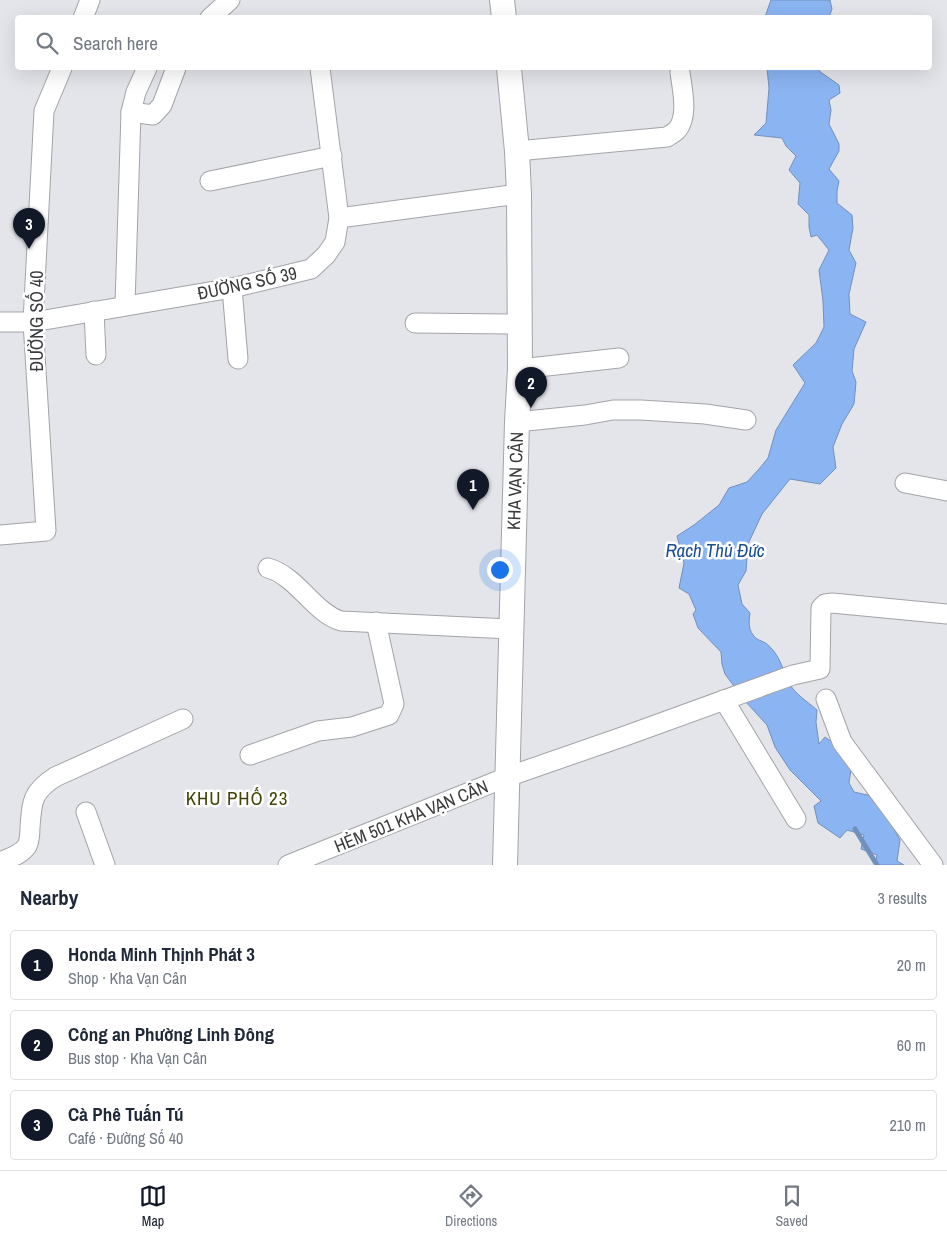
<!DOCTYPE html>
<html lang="en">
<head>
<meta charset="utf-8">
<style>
  :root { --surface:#fff; --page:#f6f6f7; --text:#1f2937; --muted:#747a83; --line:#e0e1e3; --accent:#111827 }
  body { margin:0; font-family:"Archivo Narrow",sans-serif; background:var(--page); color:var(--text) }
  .you { position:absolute; left:499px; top:569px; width:18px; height:18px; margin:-12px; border:4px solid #fff; border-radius:50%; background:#1a73e8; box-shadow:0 0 0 8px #1a73e833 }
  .badge { display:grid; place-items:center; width:32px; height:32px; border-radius:50%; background:var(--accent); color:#fff; font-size:16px; font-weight:700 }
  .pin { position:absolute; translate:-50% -41px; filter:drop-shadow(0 1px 2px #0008) }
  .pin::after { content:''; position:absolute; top:26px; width:18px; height:15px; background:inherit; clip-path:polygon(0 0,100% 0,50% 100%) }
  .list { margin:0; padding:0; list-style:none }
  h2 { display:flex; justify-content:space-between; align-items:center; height:65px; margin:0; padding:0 20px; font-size:21px }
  h2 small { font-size:16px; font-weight:400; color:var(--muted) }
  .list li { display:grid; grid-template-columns:32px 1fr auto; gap:15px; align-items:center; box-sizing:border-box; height:70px; margin:0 10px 10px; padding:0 10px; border:1px solid var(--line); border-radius:5px }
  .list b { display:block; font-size:19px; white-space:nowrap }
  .list p { margin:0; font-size:16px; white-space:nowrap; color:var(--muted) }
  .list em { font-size:16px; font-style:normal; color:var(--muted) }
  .icon { flex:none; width:28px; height:28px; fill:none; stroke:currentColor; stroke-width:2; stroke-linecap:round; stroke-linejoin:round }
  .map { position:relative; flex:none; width:947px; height:865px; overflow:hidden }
  .search { position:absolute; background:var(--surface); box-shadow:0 5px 20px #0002; left:15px; right:15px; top:15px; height:55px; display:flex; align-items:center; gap:12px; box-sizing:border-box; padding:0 18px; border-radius:5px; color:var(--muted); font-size:19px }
  .sheet { height:305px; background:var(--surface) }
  nav { display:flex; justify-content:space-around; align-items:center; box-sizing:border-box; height:70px; border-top:1px solid var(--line); background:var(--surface); font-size:14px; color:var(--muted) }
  nav a { display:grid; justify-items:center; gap:2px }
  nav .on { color:var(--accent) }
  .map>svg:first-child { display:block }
  .water { fill:#8ab4f2; stroke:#7290bc }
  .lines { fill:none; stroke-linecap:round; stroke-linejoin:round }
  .stream { stroke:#7290bc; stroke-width:5 }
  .minor-casing { stroke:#a2a4a8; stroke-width:21 }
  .major-casing { stroke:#a2a4a8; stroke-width:26 }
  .minor { stroke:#fff; stroke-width:19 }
  .major { stroke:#fff; stroke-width:24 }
  .labels { text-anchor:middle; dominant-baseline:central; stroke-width:5; stroke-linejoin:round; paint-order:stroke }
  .street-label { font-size:18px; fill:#3a3b3d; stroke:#fff }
  .water-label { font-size:19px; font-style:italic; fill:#194d94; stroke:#fff }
  .neighbourhood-label { font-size:19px; letter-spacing:1px; fill:#424505; stroke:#fff }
</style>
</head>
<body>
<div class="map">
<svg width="947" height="865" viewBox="0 0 947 865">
  <rect width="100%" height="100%" fill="#e3e5ea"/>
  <g class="water">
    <polygon points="771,0 830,0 832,9 829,17 765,17"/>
    <path d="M767,68h52v3l20,14 1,8 -11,7 2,10 -2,14 10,20v7l-10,18 10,12 -2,10v12l15,12 1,13 -4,22 7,13 -7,31 1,20 16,8 -12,27 -2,22 4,11 -2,22 -12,20 -9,23 3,21 -16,16 -30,-5 -28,35 -14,30 -2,27 -8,14 4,19 8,9c-1,8 -2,15 3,22 4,6 12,6 16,11 11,10 14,24 20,37 6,11 19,19 28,27l-1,12 3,22 6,-7 11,8 15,24 -2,14 5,9 18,4 10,11 18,33 -3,21 7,4h-29l2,-10 -16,-6 3,-14 -17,-5 -7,8 -22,-15 -4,-17 7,-5 -31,-31 -15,-23 -8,-22 -22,-24 -20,-27 -3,-10 -1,-12 -23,-24 -5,-14 3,-4 -7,-16 -10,-6 5,-25 -7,-27 17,-11 25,-20 10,-17 18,-6 12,-13 9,-11 8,-28 29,-47 -12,-18 23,-22 8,-16 -1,-26 -4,-31 10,-20 -12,-15 -6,2 -2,-10v-12l-11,-11 2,-21 -11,-13 7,-14 -10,-10 -4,-8 -28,-3 12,-12 3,-35z"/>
  </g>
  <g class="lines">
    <polyline class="stream" points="855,829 877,865"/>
    <defs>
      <g id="minor">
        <polyline points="83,18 90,0"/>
        <polyline points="210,18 230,0"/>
        <polyline points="320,68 339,218"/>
        <polyline points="131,112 153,115 162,105 176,68"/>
        <path d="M517,151l150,-14c3,-2 7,-4 10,-7 12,-14 5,-41 3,-58"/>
        <polyline points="210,181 332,156"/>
        <polyline points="232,288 238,359"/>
        <polyline points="125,305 131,112 136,92 147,68"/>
        <polyline points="94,311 96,355"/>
        <polyline points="0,322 33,322 232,288 311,269 326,255 335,242 339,218 519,194"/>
        <polyline points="415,323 520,324"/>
        <polyline points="520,369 619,358"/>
        <polyline points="517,422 585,415 613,410 641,410 705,414 746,420"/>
        <polyline points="905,483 947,491"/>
        <polyline points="0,535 46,531 33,322 44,111 62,68"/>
        <path d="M268,568c29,8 46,45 73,53l170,8"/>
        <polyline points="826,699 842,742 933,865"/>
        <polyline points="724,700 796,819"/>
        <polyline points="250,755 318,731 352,727 389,715 394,704 376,622"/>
        <polyline points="86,812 105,865"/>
        <path d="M0,862c9,-4 21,-7 27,-16 3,-6 3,-13 3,-19 2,-26 2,-35 25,-50l128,-58"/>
        <polyline points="288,865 507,777 625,736 793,675 820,669 821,608 825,604 832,603 947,614"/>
      </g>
      <g id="major">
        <polyline points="502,0 504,18"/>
        <polyline points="505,865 517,422 520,369 519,194 517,151 509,68"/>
      </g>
    </defs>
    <use href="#minor" class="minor-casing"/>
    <use href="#major" class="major-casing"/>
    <use href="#minor" class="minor"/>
    <use href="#major" class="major"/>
  </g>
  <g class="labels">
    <g class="street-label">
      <text transform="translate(247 283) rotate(-12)">ĐƯỜNG SỐ 39</text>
      <text transform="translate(36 321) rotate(-90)">ĐƯỜNG SỐ 40</text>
      <text transform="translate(515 481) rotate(-88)">KHA VẠN CÂN</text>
      <text transform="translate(411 816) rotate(-22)">HẺM 501 KHA VẠN CÂN</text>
    </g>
    <g class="water-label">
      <text x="715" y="550">Rạch Thủ Đức</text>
    </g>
    <g class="neighbourhood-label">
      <text x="237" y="798">KHU PHỐ 23</text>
    </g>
  </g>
</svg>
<div class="you"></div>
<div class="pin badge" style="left:473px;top:510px">1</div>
<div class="pin badge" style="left:531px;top:408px">2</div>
<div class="pin badge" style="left:29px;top:249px">3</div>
<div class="search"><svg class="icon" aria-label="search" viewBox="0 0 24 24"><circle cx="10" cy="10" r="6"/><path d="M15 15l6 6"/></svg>Search here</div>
</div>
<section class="sheet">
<h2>Nearby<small>3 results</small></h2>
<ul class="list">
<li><span class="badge">1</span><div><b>Honda Minh Thịnh Phát 3</b><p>Shop · Kha Vạn Cân</p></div><em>20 m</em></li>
<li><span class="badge">2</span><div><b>Công an Phường Linh Đông</b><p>Bus stop · Kha Vạn Cân</p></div><em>60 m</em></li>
<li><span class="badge">3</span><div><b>Cà Phê Tuấn Tú</b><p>Café · Đường Số 40</p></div><em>210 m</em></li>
</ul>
</section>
<nav>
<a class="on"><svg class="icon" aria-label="map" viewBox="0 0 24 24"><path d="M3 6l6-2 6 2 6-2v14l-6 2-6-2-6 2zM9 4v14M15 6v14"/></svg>Map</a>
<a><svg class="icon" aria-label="directions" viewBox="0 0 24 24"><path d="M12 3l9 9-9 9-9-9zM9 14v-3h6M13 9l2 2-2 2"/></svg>Directions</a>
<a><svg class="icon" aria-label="saved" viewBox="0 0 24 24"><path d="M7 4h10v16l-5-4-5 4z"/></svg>Saved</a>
</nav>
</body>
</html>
